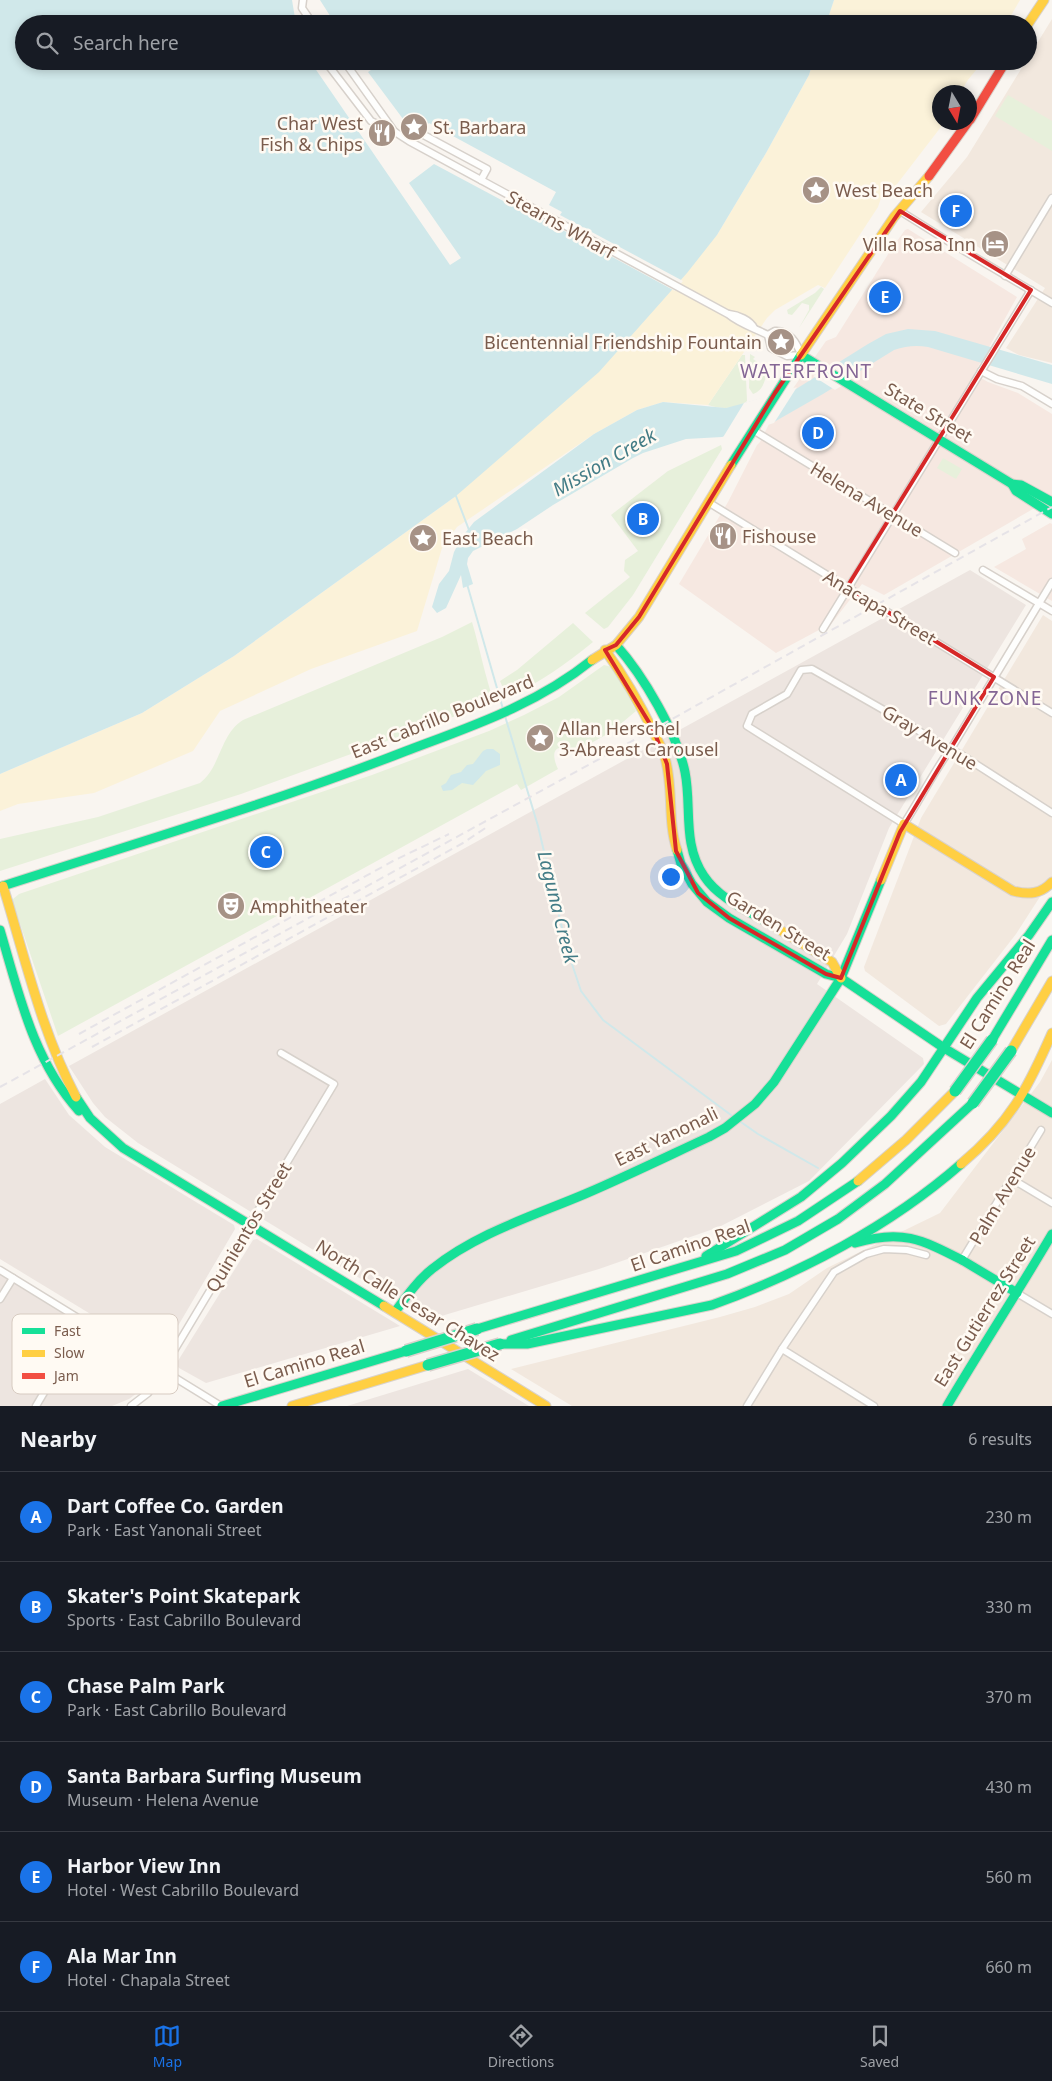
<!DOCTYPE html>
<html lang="en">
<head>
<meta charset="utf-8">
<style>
  :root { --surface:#171b24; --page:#242831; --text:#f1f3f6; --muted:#9ea1a6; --line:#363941; --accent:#1a73e8 }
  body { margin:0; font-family:"Noto Sans",sans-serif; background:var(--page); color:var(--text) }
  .compass { position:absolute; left:932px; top:85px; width:45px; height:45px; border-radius:50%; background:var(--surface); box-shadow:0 2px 8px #0003; rotate:170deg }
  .you { position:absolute; left:670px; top:876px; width:18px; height:18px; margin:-12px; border:4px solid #fff; border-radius:50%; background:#1a73e8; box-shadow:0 0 0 8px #1a73e833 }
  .badge { display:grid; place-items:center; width:32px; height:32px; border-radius:50%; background:var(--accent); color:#fff; font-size:16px; font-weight:700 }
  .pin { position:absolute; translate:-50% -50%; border:2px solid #fff; box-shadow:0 1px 5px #0006 }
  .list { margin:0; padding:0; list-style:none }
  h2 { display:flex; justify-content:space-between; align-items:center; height:65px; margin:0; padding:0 20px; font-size:21px }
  h2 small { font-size:16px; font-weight:400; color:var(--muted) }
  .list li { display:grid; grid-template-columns:32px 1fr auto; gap:15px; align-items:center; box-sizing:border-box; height:90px; padding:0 20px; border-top:1px solid var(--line) }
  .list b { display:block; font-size:19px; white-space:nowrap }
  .list p { margin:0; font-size:16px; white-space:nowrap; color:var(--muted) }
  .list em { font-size:16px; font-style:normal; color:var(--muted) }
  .icon { flex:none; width:28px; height:28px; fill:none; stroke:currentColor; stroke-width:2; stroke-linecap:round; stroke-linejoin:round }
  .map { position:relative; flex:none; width:1052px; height:1406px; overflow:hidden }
  .search { position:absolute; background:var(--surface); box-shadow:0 2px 8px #0003; left:15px; right:15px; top:15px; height:55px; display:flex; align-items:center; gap:12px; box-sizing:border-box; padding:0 18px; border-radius:28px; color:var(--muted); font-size:19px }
  .sheet { height:605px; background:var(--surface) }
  nav { display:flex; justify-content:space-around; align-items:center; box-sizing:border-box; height:70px; border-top:1px solid var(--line); background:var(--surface); font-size:14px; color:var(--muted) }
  nav a { display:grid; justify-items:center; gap:2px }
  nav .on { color:var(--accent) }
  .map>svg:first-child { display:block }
  .residential { fill:#f2e8de }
  .commercial { fill:#f6e8e1 }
  .industrial { fill:#ede5e0 }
  .green { fill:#e7f0db }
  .sand { fill:#fbf2d9 }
  .water { fill:#d0e8ea }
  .pier { fill:#f9f5f0 }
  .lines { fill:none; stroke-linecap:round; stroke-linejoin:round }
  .stream { stroke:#d0e8ea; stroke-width:2 }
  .street-casing { stroke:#d7d1cb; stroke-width:9 }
  .fast-casing { stroke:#d9d2cb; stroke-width:11 }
  .slow-casing { stroke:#d9d2cb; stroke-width:11 }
  .jam-casing { stroke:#d9d2cb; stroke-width:11 }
  .street { stroke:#fefefd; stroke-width:6 }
  .fast { stroke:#16e098; stroke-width:9 }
  .slow { stroke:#ffcf43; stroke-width:9 }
  .jam { stroke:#f24e42; stroke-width:9 }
  .rail { stroke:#e6e3e7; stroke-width:2; stroke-dasharray:8 5; stroke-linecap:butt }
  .fast-bridge-casing { stroke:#dad1cc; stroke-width:14; stroke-linecap:butt }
  .fast-bridge { stroke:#16e098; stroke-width:11 }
  .marked { fill:none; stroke:#d62828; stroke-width:4; stroke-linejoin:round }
  .labels { text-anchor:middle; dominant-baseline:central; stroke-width:5; stroke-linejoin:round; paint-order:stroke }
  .poi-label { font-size:18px; fill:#7a5c4d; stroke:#fffaf3; text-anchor:start }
  .street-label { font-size:18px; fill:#7a5c4d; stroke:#fffaf3 }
  .neighbourhood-label { font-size:19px; letter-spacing:1px; fill:#846695; stroke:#fffaf3 }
  .water-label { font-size:19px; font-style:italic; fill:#437c86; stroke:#fffaf3 }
  .key { fill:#fffaf3; stroke:#d7cbc1; stroke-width:1 }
  .key-label { font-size:14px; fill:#7a5c4d }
</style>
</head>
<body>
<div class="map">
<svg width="1052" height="1406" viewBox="0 0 1052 1406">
  <rect width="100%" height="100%" fill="#f9f5f0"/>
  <g class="residential">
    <polygon points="1052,19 1052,363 1019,355 1006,348 1045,288 921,212 967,157 1026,61 1028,61 1028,58"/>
    <polygon points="1043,615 1052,621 1052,878 1016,934 946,1024 939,1026 865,971 864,967 921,818"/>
    <polygon points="1052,1060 1052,1406 572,1406 511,1369 720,1317 755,1307 789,1294 827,1268 940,1213 1040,1082"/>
  </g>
  <g class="commercial">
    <polygon points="908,229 1017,297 974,374 988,382 1018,393 1052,414 1052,498 884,595 862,584 832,623 776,653 679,584 728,502 757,445 760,442 771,420 826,341 836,337 892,248 905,230"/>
    <polygon points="1050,523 1052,524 1052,601 994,567 1026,549 1022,539"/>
  </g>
  <g class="industrial">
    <polygon points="970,570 1026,605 889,828 847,934 817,984 923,1058 924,1064 809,1181 719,1227 599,1269 428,1320 414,1312 413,1307 394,1295 389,1296 138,1143 105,1117 93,1103 69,1066"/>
    <polygon points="45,1079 69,1115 105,1147 234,1225 235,1229 162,1353 158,1355 0,1259 0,1104"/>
    <polygon points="257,1239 400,1326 206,1383 179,1368 176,1364 253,1240"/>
    <polygon points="0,1271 150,1372 137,1393 129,1399 112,1406 0,1406"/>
    <polygon points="468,1369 529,1406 347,1406"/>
  </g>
  <g class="green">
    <polygon points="1008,95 1052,121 1052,151 995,116"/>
    <polygon points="821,287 824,289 799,328 809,310 809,305 802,303 792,315 788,314 787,310 815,293"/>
    <path d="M750,354l5,3 -2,2 6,4 -1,3 8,2c1,9 -2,22 -13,26l-4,-6z"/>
    <path d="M742,355h3l2,46c-11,9 -26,8 -39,4z"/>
    <polygon points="721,445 722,449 633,595 608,627 604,629 585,613 630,577 624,571 625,560 638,551 611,515 668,471"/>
    <polygon points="943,458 962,469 956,479 937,468"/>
    <path d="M472,622c8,27 13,54 22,80l-253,92 -241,77v-32l98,-22 102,-34c21,-16 20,-49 43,-63l199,-83z"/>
    <path d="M573,623l20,19c-27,22 -55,42 -87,56v-3l-6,-14 17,-11z"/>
    <path d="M604,665l8,2 2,2 22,42 -25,21 -36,20c-5,0 -7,-3 -11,-4 -15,-2 -9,15 -6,21l-37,21 -4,-6 -459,252 -45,-133v-4l6,-5 353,-119 117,-44 35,-16 35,-18z"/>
    <polygon points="894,764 918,778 908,796 884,783"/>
  </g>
  <g class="sand">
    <polygon points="834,0 1020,0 1006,24 826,24"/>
    <path d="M813,61h170c-7,11 -18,19 -21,31h-22v30l4,1 -50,65 -13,10 -3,9 -53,81 -7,-3 -43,25 -8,8 -59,87 -45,-3 -26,8 -43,24 -137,93 -15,21 -25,83 -106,38 -91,42 -27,40 -99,42 -76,11 -18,7v-37l142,-61 92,-57 222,-160 261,-261 49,-82 43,-78z"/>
  </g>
  <g class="water">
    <polygon points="0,0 834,0 826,24 24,24 24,61 813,61 809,75 766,153 717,235 687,273 599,372 456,496 234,656 142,713 0,774"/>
    <path d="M908,329l27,2 117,34v19l-124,-37c-12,-2 -22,-1 -34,3l-71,44 -49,28 -52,15 -36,2 -43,14 -10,5 -80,47 -36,24 -44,22 -5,7 -1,6 6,20 -10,4 -2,-13 -15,33 -9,5 -5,-6 7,-23 10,-13 5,-19 8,-15 12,-15 120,-88 43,-24 26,-8 63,6 70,-19 72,-45 18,-10z"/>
    <polygon points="487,749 493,749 500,754 500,765 486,771 473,785 462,783 452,790 443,791 441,786 446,783 451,775 461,772 467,765 473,764 483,751"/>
  </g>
  <g class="pier">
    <polygon points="292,0 320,0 334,22 343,24 296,24"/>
    <polygon points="310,61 374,61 377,66 368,72 409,127 426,126 429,123 556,192 549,205 562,212 560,215 683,281 675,291 509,201 507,203 434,164 409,183 461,258 450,265"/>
    <polygon points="838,362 859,375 835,390 813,376"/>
    <polygon points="797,387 774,423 722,439 744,403"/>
  </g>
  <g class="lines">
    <g class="stream">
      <polyline points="456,496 469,530"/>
      <polyline points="467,584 503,709"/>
      <polyline points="505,716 538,826 567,949 581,991 603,1020 735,1118"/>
      <polyline points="738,1120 758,1134 818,1168"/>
    </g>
    <defs>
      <g id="street">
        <polyline points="303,0 302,8 313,24"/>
        <path d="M325,61l46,60 24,11 14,9 319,173c12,10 26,14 40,21"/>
        <polyline points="344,61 394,131"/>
        <polyline points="420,133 487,169 481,180"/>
        <polyline points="900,211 951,243 1052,303"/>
        <polyline points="1005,276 1052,198"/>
        <path d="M729,314c9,1 21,6 25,14"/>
        <path d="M775,331c14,-1 22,12 26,24l-14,1 -16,-8 -3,-13z"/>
        <polyline points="981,371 997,379 1022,386 1052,404"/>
        <polyline points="753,430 955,553"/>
        <polyline points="708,502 1052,713"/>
        <polyline points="983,570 1052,611"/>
        <path d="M1052,582l-98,162c-19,25 -33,54 -50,80l-157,-98 5,-12 35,-20 14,-24 11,-1 91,52 40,25 17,8 92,59"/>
        <polyline points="823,629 1031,290"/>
        <polyline points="1012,1179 1052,1203"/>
        <polyline points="962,1260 1041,1130"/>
        <polyline points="0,1270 221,1406"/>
        <polyline points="1017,1293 1052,1314"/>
        <polyline points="0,1299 13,1278"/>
        <polyline points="782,1349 874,1406"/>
        <polyline points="36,1406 85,1323"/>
        <polyline points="131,1406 148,1393 157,1379 334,1084 281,1053"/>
        <polyline points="747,1406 782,1349 834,1272 866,1254 884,1249 907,1250 926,1255"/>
      </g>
      <g id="fast">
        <polyline points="731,465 801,355 1012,484 1021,485 1052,502"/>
        <polyline points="1012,484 1016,491 1052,514"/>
        <path d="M616,645c27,30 61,88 69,127 7,35 -3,72 19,104 15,23 45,35 68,49"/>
        <polyline points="677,850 681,864 692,884 707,902 729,918 826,974 841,978 944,1048 1052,1113"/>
        <path d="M0,887c136,-44 273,-84 406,-136 66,-25 130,-46 186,-91"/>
        <path d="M0,930c19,64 33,130 79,181"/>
        <polyline points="992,1040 1052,940"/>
        <polyline points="76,1097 90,1118 123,1148 384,1306"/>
        <path d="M855,1243c46,-14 66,-4 107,17"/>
        <polyline points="706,1256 801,1197 842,1163 891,1116 921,1082 977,998 1029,935 1052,902"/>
        <polyline points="962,1260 1017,1293"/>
        <path d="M395,1312c11,-15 22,-31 37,-43 45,-36 101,-53 153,-75 42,-18 83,-38 124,-57l16,-9 30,-24 19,-22 67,-104 40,-98"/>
        <polyline points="477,1329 736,1251 798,1221 858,1181"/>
        <polyline points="511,1340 727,1274 785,1250 838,1219 885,1184 973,1103"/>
        <path d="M500,1344h27l185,-39c89,-32 178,-79 249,-141"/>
        <polyline points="222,1406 406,1351"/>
        <path d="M947,1406c34,-58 71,-114 105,-172"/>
      </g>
      <g id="slow">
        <polyline points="1028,24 1044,0"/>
        <polyline points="801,355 894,217 929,176"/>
        <path d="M605,650c19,26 35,54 49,83 4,8 9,16 11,25 9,30 2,62 12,92"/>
        <polyline points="592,660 616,645 639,617 731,465"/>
        <path d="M881,880l23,-56 109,67c16,4 28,3 39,-9"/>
        <path d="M3,886c22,71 38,145 73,211"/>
        <polyline points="772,925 832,962 841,978"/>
        <polyline points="1011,1051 1052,981"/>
        <path d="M961,1164c49,-41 66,-74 91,-131"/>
        <polyline points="858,1181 906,1140 955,1091"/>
        <polyline points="384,1306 546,1406"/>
        <polyline points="292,1406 428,1365"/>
      </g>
      <g id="jam">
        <polyline points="970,120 1006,61"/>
        <polyline points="929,176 968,122"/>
      </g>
    </defs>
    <use href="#street" class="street-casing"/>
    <use href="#fast" class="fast-casing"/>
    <use href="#slow" class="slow-casing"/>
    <use href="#jam" class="jam-casing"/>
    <use href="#street" class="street"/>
    <use href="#fast" class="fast"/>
    <use href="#slow" class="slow"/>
    <use href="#jam" class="jam"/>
    <g class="rail">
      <polyline points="79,1034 393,861 449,834"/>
      <polyline points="92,1047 463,843 487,827"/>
      <polyline points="0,1087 665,723 1052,507"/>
    </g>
    <defs>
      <g id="fast-bridge">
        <polyline points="955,1091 992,1040"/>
        <polyline points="973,1103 1011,1051"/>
        <polyline points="406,1351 477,1329"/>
        <polyline points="428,1365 500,1344"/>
      </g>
    </defs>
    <use href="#fast-bridge" class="fast-bridge-casing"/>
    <use href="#fast-bridge" class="fast-bridge"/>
  </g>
  <path class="marked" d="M900,211l131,79 -184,297 147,90 -94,155 -59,146 -15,-4 -97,-56 -31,-25 -22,-42 -9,-87 -14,-35 -48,-79 11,-5 23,-28 136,-224z"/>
  <defs>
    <symbol id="sight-disc" viewBox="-11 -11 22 22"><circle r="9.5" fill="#a69286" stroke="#fffaf3"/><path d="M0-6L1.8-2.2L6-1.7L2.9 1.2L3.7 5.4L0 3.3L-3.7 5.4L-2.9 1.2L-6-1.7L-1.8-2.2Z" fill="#fff"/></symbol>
    <symbol id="restaurant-disc" viewBox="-11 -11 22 22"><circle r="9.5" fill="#a69286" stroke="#fffaf3"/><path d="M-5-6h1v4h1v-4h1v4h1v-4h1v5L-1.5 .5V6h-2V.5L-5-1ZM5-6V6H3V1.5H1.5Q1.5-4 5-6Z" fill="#fff"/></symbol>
    <symbol id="hotel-disc" viewBox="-11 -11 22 22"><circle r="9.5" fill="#a69286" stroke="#fffaf3"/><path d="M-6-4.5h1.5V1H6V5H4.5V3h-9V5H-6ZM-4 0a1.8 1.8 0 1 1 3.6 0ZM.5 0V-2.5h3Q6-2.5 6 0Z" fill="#fff"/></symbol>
    <symbol id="theatre-disc" viewBox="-11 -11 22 22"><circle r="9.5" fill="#a69286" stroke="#fffaf3"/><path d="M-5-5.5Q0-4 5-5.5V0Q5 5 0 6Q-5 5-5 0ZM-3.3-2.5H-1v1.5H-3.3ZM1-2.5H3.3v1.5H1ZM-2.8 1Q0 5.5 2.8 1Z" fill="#fff"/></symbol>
  </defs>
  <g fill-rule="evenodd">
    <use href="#sight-disc" x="398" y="111" width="32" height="32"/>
    <use href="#restaurant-disc" x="366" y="117" width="32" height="32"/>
    <use href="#sight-disc" x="800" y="174" width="32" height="32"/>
    <use href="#hotel-disc" x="979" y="228" width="32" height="32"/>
    <use href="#sight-disc" x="765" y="326" width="32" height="32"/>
    <use href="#restaurant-disc" x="707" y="520" width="32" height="32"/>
    <use href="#sight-disc" x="407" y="522" width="32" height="32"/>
    <use href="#sight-disc" x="524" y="722" width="32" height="32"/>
    <use href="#theatre-disc" x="215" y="890" width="32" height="32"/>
  </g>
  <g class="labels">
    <g class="poi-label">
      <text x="363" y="123" text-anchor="end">Char West<tspan x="363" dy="21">Fish &amp; Chips</tspan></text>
      <text x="433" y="127">St. Barbara</text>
      <text x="835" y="190">West Beach</text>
      <text x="976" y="244" text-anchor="end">Villa Rosa Inn</text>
      <text x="762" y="342" text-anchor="end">Bicentennial Friendship Fountain</text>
      <text x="742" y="536">Fishouse</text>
      <text x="442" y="538">East Beach</text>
      <text x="559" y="728">Allan Herschel<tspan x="559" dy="21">3-Abreast Carousel</tspan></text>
      <text x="250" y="906">Amphitheater</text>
    </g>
    <g class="street-label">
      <text transform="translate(561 224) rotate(29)">Stearns Wharf</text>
      <text transform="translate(929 412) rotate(31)">State Street</text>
      <text transform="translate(867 499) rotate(31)">Helena Avenue</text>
      <text transform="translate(880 607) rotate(31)">Anacapa Street</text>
      <text transform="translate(442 716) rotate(-22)">East Cabrillo Boulevard</text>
      <text transform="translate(930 737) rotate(31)">Gray Avenue</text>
      <text transform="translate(779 925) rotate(31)">Garden Street</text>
      <text transform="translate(997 994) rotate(-58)">El Camino Real</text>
      <text transform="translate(666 1136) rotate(-26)">East Yanonali</text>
      <text transform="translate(1002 1195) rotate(-59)">Palm Avenue</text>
      <text transform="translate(248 1227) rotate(-59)">Quinientos Street</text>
      <text transform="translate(690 1245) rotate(-19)">El Camino Real</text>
      <text transform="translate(408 1300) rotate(32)">North Calle Cesar Chavez</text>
      <text transform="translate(984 1311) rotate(-58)">East Gutierrez Street</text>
      <text transform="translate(304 1363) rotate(-17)">El Camino Real</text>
    </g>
    <g class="neighbourhood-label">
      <text x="806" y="371">WATERFRONT</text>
      <text x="985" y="698">FUNK ZONE</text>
    </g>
    <g class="water-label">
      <text transform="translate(604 462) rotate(-30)">Mission Creek</text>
      <text transform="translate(558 907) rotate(76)">Laguna Creek</text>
    </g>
  </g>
  <rect x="12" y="1314" width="166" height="80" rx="8" class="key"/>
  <rect x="22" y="1328" width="23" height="6" fill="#16e098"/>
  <rect x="22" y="1350" width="23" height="7" fill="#ffcf43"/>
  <rect x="22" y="1373" width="23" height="6" fill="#f24e42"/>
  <g class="key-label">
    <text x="54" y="1336">Fast</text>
    <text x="54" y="1358">Slow</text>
    <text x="54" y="1381">Jam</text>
  </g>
</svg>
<svg class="compass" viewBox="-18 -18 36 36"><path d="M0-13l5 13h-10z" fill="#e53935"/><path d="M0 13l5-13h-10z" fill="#9ea1a6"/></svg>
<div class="you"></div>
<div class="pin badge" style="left:901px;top:780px">A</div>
<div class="pin badge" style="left:643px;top:519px">B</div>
<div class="pin badge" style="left:266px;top:852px">C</div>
<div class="pin badge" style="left:818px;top:433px">D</div>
<div class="pin badge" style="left:885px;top:297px">E</div>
<div class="pin badge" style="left:956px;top:211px">F</div>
<div class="search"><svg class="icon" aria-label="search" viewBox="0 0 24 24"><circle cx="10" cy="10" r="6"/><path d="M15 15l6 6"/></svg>Search here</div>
</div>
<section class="sheet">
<h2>Nearby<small>6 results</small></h2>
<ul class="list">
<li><span class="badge">A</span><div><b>Dart Coffee Co. Garden</b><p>Park · East Yanonali Street</p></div><em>230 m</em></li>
<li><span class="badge">B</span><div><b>Skater's Point Skatepark</b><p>Sports · East Cabrillo Boulevard</p></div><em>330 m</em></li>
<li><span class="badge">C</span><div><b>Chase Palm Park</b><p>Park · East Cabrillo Boulevard</p></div><em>370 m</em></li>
<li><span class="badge">D</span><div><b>Santa Barbara Surfing Museum</b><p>Museum · Helena Avenue</p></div><em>430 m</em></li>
<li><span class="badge">E</span><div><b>Harbor View Inn</b><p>Hotel · West Cabrillo Boulevard</p></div><em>560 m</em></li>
<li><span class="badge">F</span><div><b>Ala Mar Inn</b><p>Hotel · Chapala Street</p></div><em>660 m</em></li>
</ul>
</section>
<nav>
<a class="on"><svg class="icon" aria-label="map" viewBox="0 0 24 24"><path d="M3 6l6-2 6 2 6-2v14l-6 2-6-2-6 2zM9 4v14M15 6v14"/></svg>Map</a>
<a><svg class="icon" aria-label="directions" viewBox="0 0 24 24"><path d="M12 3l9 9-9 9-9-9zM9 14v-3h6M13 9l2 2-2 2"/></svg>Directions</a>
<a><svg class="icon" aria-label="saved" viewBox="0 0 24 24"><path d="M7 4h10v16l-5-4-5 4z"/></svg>Saved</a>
</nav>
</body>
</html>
